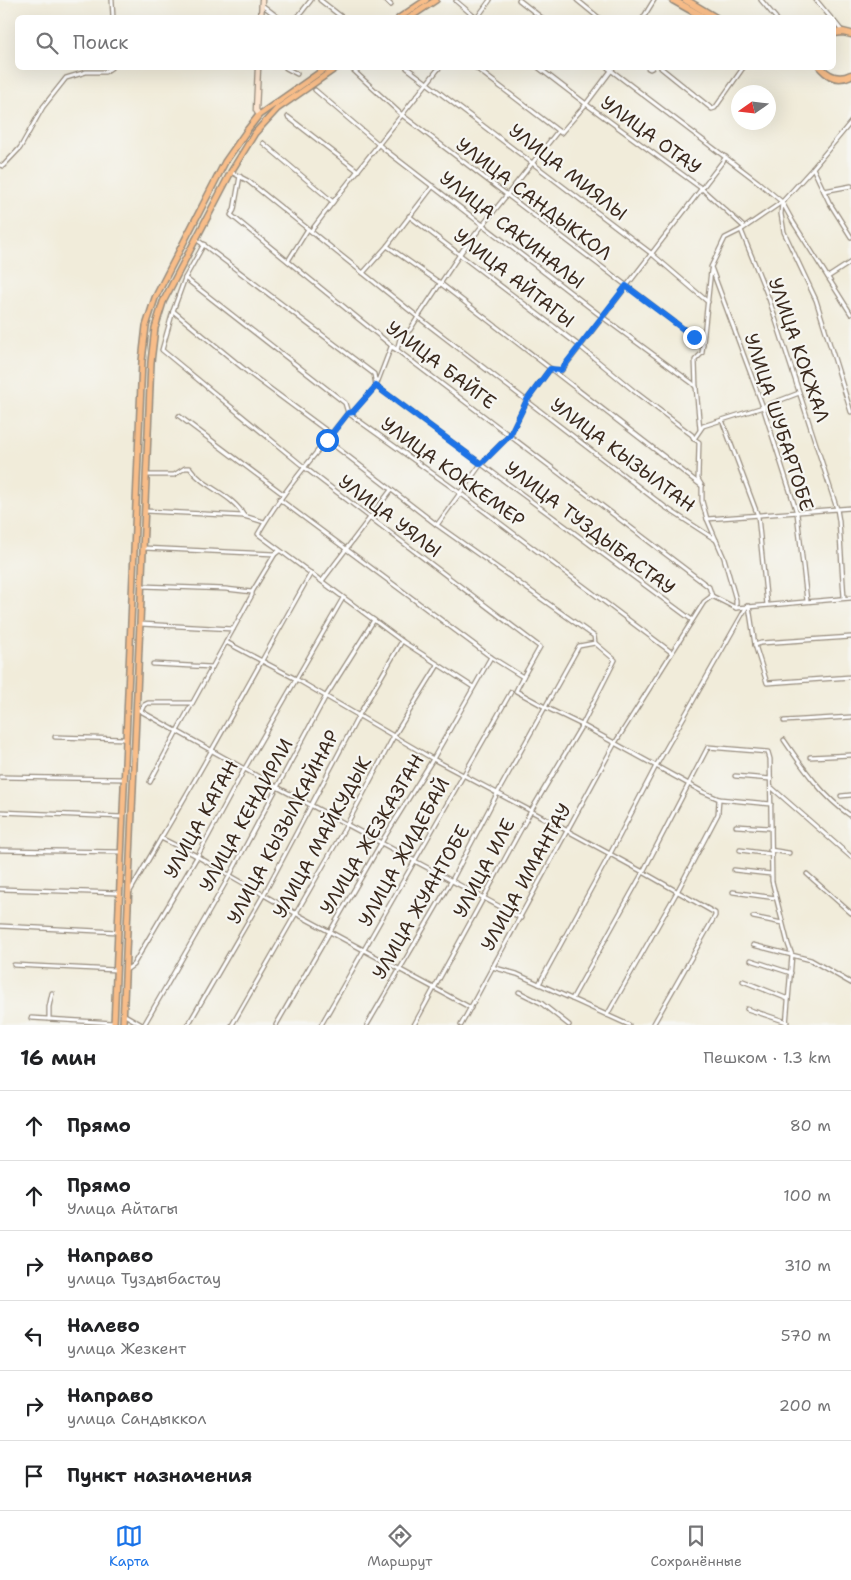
<!DOCTYPE html>
<html lang="ru">
<head>
<meta charset="utf-8">
<style>
  :root { --surface:#fff; --page:#f2f2f2; --text:#202124; --muted:#757577; --line:#e0e0e0; --accent:#1a73e8 }
  body { margin:0; font-family:"Shantell Sans",sans-serif; background:var(--page); color:var(--text) }
  .compass { position:absolute; left:731px; top:85px; width:45px; height:45px; border-radius:50%; background:var(--surface); box-shadow:0 5px 20px #0002; rotate:256deg }
  .stop { position:absolute; width:15px; height:15px; margin:-11px; border:4px solid #1a73e8; border-radius:50%; background:#fff }
  .stop.end { background:#1a73e8; border-color:#fff; box-shadow:0 1px 5px #0008 }
  .list { margin:0; padding:0; list-style:none }
  h2 { display:flex; justify-content:space-between; align-items:center; height:65px; margin:0; padding:0 20px; font-size:21px }
  h2 small { font-size:16px; font-weight:400; color:var(--muted) }
  .list li { display:grid; grid-template-columns:32px 1fr auto; gap:15px; align-items:center; box-sizing:border-box; height:70px; padding:0 20px; border-top:1px solid var(--line) }
  .list b { display:block; font-size:19px; white-space:nowrap }
  .list p { margin:0; font-size:16px; white-space:nowrap; color:var(--muted) }
  .list em { font-size:16px; font-style:normal; color:var(--muted) }
  .icon { flex:none; width:28px; height:28px; fill:none; stroke:currentColor; stroke-width:2; stroke-linecap:round; stroke-linejoin:round }
  .map { position:relative; flex:none; width:851px; height:1025px; overflow:hidden }
  .search { position:absolute; background:var(--surface); box-shadow:0 5px 20px #0002; left:15px; right:15px; top:15px; height:55px; display:flex; align-items:center; gap:12px; box-sizing:border-box; padding:0 18px; border-radius:8px; color:var(--muted); font-size:19px }
  .sheet { height:485px; background:var(--surface) }
  nav { display:flex; justify-content:space-around; align-items:center; box-sizing:border-box; height:70px; border-top:1px solid var(--line); background:var(--surface); font-size:14px; color:var(--muted) }
  nav a { display:grid; justify-items:center; gap:2px }
  nav .on { color:var(--accent) }
  .map>svg:first-child { display:block }
  .lines { fill:none; stroke-linecap:round; stroke-linejoin:round }
  .street-casing { stroke:#968b7c; stroke-width:5.5 }
  .secondary-casing { stroke:#968b7c; stroke-width:7 }
  .primary-casing { stroke:#968b7c; stroke-width:8 }
  .highway-casing { stroke:#968b7c; stroke-width:9 }
  .street { stroke:#fff; stroke-width:3 }
  .secondary { stroke:#fce5d0; stroke-width:4.5 }
  .primary { stroke:#f8bd89; stroke-width:5 }
  .highway { stroke:#f8bd89; stroke-width:6 }
  .route { stroke:#1a73e8; stroke-width:6 }
  .labels { text-anchor:middle; dominant-baseline:central; stroke-width:4.5; stroke-linejoin:round; paint-order:stroke }
  .street-label { font-size:19px; fill:#3b2a1e; stroke:#f6f6f2 }
</style>
</head>
<body>
<div class="map">
<svg width="851" height="1025" viewBox="0 0 851 1025">
  <rect width="100%" height="100%" fill="#f6f6f2"/>
  <filter id="ink" filterUnits="userSpaceOnUse"><feTurbulence type="fractalNoise" baseFrequency=".02" numOctaves="2"/><feDisplacementMap in="SourceGraphic" scale="10" xChannelSelector="R" yChannelSelector="G"/><feConvolveMatrix kernelMatrix="1 2 1 2 8 2 1 2 1" color-interpolation-filters="sRGB"/></filter>
  <filter id="wash" filterUnits="userSpaceOnUse"><feTurbulence type="fractalNoise" baseFrequency=".0096" numOctaves="4" result="noise"/><feDisplacementMap in="SourceGraphic" scale="20" xChannelSelector="R" yChannelSelector="G"/><feGaussianBlur stdDeviation="1.12" result="paint"/><feColorMatrix in="noise" values="0 0 0 0 0 0 0 0 0 0 0 0 0 0 0 0 0 1.4 0 .05"/><feComposite in="paint" operator="in"/></filter>
  <g filter="url(#wash)">
    <rect width="100%" height="100%" fill="#f1ecda"/>
  </g>
  <g filter="url(#ink)">
    <g class="lines">
      <defs>
        <g id="street">
          <polyline points="112,0 113,18"/>
          <polyline points="320,0 343,18"/>
          <polyline points="386,0 391,5"/>
          <polyline points="519,0 542,18"/>
          <polyline points="577,0 599,18"/>
          <polyline points="761,0 776,18"/>
          <polyline points="816,0 831,18"/>
          <polyline points="456,1 476,18"/>
          <polyline points="262,5 279,18"/>
          <polyline points="297,18 311,0"/>
          <polyline points="477,18 490,0"/>
          <polyline points="643,18 654,0"/>
          <polyline points="834,21 842,31"/>
          <polyline points="286,68 297,74"/>
          <polyline points="407,68 652,254 708,302"/>
          <polyline points="476,68 561,133 586,104 613,68"/>
          <polyline points="539,68 586,104 701,188 744,227"/>
          <polyline points="608,68 758,182 782,202 793,222 851,314"/>
          <polyline points="648,68 650,69 652,68"/>
          <polyline points="661,68 712,109 715,108 743,68"/>
          <polyline points="353,70 402,115 694,337 703,345"/>
          <polyline points="315,90 384,149 601,316 692,383 696,387"/>
          <polyline points="288,117 358,171"/>
          <polyline points="263,143 333,202 439,68"/>
          <polyline points="0,165 3,166 20,148 43,107 66,78 86,72 105,72 111,68"/>
          <polyline points="813,168 829,202 851,237"/>
          <polyline points="231,172 248,181 418,317 462,251 558,131"/>
          <polyline points="240,176 234,210 231,215 397,350 709,587 712,596"/>
          <polyline points="824,191 851,186"/>
          <polyline points="782,202 781,214 784,232 816,300 851,412"/>
          <polyline points="409,216 577,344 634,391 692,435 694,439"/>
          <polyline points="741,230 769,299 837,509 839,521 844,598"/>
          <polyline points="311,231 333,202"/>
          <path d="M196,239l178,135 2,12 -23,26 -5,1c-31,40 -65,77 -90,121l144,107 71,46"/>
          <polyline points="204,244 185,278 345,403 348,413 460,493 671,652"/>
          <polyline points="387,246 440,283 702,486"/>
          <polyline points="288,261 308,229"/>
          <polyline points="363,273 387,246 433,186"/>
          <polyline points="828,277 851,262"/>
          <polyline points="185,278 173,311 249,373 327,431 327,437"/>
          <polyline points="173,311 162,350 304,467 540,647 523,677"/>
          <polyline points="179,416 283,494"/>
          <polyline points="722,420 758,516 767,605"/>
          <polyline points="700,429 696,387 695,360 702,353 711,270"/>
          <path d="M147,475h27l11,-7h5c13,20 43,26 54,48"/>
          <polyline points="279,499 491,657 523,677 516,691 545,707 582,725 615,660 595,643 594,636 437,525 327,440"/>
          <polyline points="145,511 244,516 264,522"/>
          <polyline points="707,519 851,508"/>
          <polyline points="437,525 481,464 510,435 527,400 550,369 561,371 726,157"/>
          <polyline points="143,548 275,554"/>
          <polyline points="322,581 391,490"/>
          <polyline points="142,586 226,589 252,592 252,595 177,731 150,782"/>
          <polyline points="252,592 275,554 279,551"/>
          <polyline points="712,596 736,608 851,598"/>
          <polyline points="807,601 797,513 763,407 711,267 725,238 741,230 782,202 813,168 851,122"/>
          <polyline points="749,606 755,645 761,643 851,637"/>
          <polyline points="736,608 736,600 724,558 707,519 702,501 702,486 698,479 699,442 694,439 703,426 760,408 799,393"/>
          <polyline points="692,620 376,386 391,347 397,350 401,335 410,330 418,317 665,507 716,540"/>
          <polyline points="140,624 233,629"/>
          <polyline points="226,642 296,679 433,759 531,811 582,725 703,792 719,799 771,804"/>
          <polyline points="755,645 767,683 851,677"/>
          <polyline points="153,664 212,667"/>
          <polyline points="137,709 277,787 521,918"/>
          <polyline points="141,711 144,705 148,703 192,703"/>
          <polyline points="784,721 851,717"/>
          <polyline points="55,737 126,739"/>
          <path d="M784,740c19,28 39,57 67,76"/>
          <polyline points="810,757 851,755"/>
          <polyline points="735,776 771,779"/>
          <polyline points="0,777 124,779"/>
          <polyline points="771,787 851,857"/>
          <polyline points="841,796 851,795"/>
          <polyline points="0,812 123,817"/>
          <polyline points="736,826 771,828"/>
          <path d="M161,838c52,-87 100,-177 150,-265"/>
          <polyline points="0,850 121,852"/>
          <polyline points="740,850 770,854"/>
          <polyline points="770,850 789,853"/>
          <polyline points="734,870 771,874"/>
          <polyline points="807,874 851,913"/>
          <polyline points="0,889 119,893"/>
          <polyline points="733,892 776,898"/>
          <polyline points="129,893 161,838 193,854 295,913 471,1008"/>
          <polyline points="753,917 782,923"/>
          <polyline points="0,926 118,932"/>
          <polyline points="753,945 811,960 851,983"/>
          <polyline points="751,960 791,973"/>
          <polyline points="14,965 116,970"/>
          <polyline points="492,967 517,974 629,1025"/>
          <polyline points="126,970 133,965 197,857 245,768 343,598"/>
          <polyline points="743,981 788,999"/>
          <polyline points="539,984 610,854 656,766 747,606"/>
          <polyline points="519,992 541,1003 569,1025"/>
          <polyline points="572,999 643,872 708,747 768,752 770,759 772,881 788,944 792,955 786,1025"/>
          <polyline points="747,1009 787,1022"/>
          <polyline points="123,1014 142,1025"/>
          <polyline points="607,1015 677,892 718,814 719,799"/>
          <polyline points="31,1018 114,1023"/>
          <polyline points="49,1019 49,1007 52,993"/>
          <polyline points="144,1025 230,875 326,696 374,620"/>
          <polyline points="188,1025 264,894 359,715 402,641"/>
          <polyline points="232,1025 346,826 394,736 438,665"/>
          <polyline points="276,1025 384,838 433,759 491,657"/>
          <polyline points="321,1025 511,692"/>
          <polyline points="367,1025 452,880 498,792 579,646 595,643"/>
          <polyline points="414,1025 531,811 643,872 715,913 715,916 653,1025"/>
          <polyline points="461,1025 615,743 704,602 712,596"/>
        </g>
        <g id="secondary">
          <polyline points="261,18 262,0"/>
          <polyline points="258,68 256,110 259,115"/>
        </g>
        <g id="primary">
          <polyline points="399,18 426,0"/>
          <polyline points="409,18 436,0"/>
          <polyline points="114,1025 142,361 146,326 155,298 225,162 248,129 259,115 326,68"/>
          <polyline points="123,1025 151,362 155,328 163,302 231,172 255,133 277,109 336,68"/>
        </g>
        <g id="highway">
          <polyline points="673,0 705,18"/>
          <polyline points="686,0 716,18"/>
          <polyline points="834,33 843,32 851,34"/>
          <path d="M821,68c8,9 18,13 30,7"/>
        </g>
      </defs>
      <use href="#street" class="street-casing"/>
      <use href="#secondary" class="secondary-casing"/>
      <use href="#primary" class="primary-casing"/>
      <use href="#highway" class="highway-casing"/>
      <use href="#street" class="street"/>
      <use href="#secondary" class="secondary"/>
      <use href="#primary" class="primary"/>
      <use href="#highway" class="highway"/>
    </g>
  </g>
  <g class="lines" filter="url(#ink)">
    <polyline class="route" points="327,440 348,413 353,412 376,386 481,464 510,435 527,400 550,369 561,370 626,286 694,337"/>
  </g>
  <g class="labels">
    <g class="street-label">
      <text transform="translate(651 135) rotate(36)">УЛИЦА ОТАУ</text>
      <text transform="translate(568 172) rotate(38)">УЛИЦА МИЯЛЫ</text>
      <text transform="translate(534 199) rotate(37)">УЛИЦА САНДЫККОЛ</text>
      <text transform="translate(512 230) rotate(38)">УЛИЦА САКИНАЛЫ</text>
      <text transform="translate(514 278) rotate(38)">УЛИЦА АЙТАГЫ</text>
      <text transform="translate(799 350) rotate(71)">УЛИЦА КОКЖАЛ</text>
      <text transform="translate(441 365) rotate(37)">УЛИЦА БАЙГЕ</text>
      <text transform="translate(779 422) rotate(72)">УЛИЦА ШУБАРТОБЕ</text>
      <text transform="translate(623 455) rotate(37)">УЛИЦА КЫЗЫЛТАН</text>
      <text transform="translate(453 472) rotate(36)">УЛИЦА КОККЕМЕР</text>
      <text transform="translate(390 516) rotate(37)">УЛИЦА УЯЛЫ</text>
      <text transform="translate(590 528) rotate(37)">УЛИЦА ТУЗДЫБАСТАУ</text>
      <text transform="translate(246 815) rotate(-61)">УЛИЦА КЕНДИРЛИ</text>
      <text transform="translate(201 819) rotate(-61)">УЛИЦА КАГАН</text>
      <text transform="translate(283 827) rotate(-62)">УЛИЦА КЫЗЫЛКАЙНАР</text>
      <text transform="translate(372 834) rotate(-59)">УЛИЦА ЖЕЗКАЗГАН</text>
      <text transform="translate(322 837) rotate(-61)">УЛИЦА МАЙКУДЫК</text>
      <text transform="translate(404 852) rotate(-61)">УЛИЦА ЖИДЕБАЙ</text>
      <text transform="translate(484 868) rotate(-62)">УЛИЦА ИЛЕ</text>
      <text transform="translate(526 877) rotate(-61)">УЛИЦА ИМАНТАУ</text>
      <text transform="translate(421 902) rotate(-60)">УЛИЦА ЖУАНТОБЕ</text>
    </g>
  </g>
</svg>
<svg class="compass" viewBox="-18 -18 36 36"><path d="M0-13l5 13h-10z" fill="#e53935"/><path d="M0 13l5-13h-10z" fill="#757577"/></svg>
<div class="stop" style="left:327px;top:440px"></div>
<div class="stop end" style="left:694px;top:337px"></div>
<div class="search"><svg class="icon" aria-label="search" viewBox="0 0 24 24"><circle cx="10" cy="10" r="6"/><path d="M15 15l6 6"/></svg>Поиск</div>
</div>
<section class="sheet">
<h2>16 мин<small>Пешком · 1.3 km</small></h2>
<ul class="list">
<li><svg class="icon" aria-label="ahead" viewBox="0 0 24 24"><path d="M12 20V5M6 11l6-6 6 6"/></svg><div><b>Прямо</b></div><em>80 m</em></li>
<li><svg class="icon" aria-label="ahead" viewBox="0 0 24 24"><path d="M12 20V5M6 11l6-6 6 6"/></svg><div><b>Прямо</b><p>Улица Айтагы</p></div><em>100 m</em></li>
<li><svg class="icon" aria-label="right" viewBox="0 0 24 24"><path d="M7 20v-9h11M14 6l5 5-5 5"/></svg><div><b>Направо</b><p>улица Туздыбастау</p></div><em>310 m</em></li>
<li><svg class="icon" aria-label="left" viewBox="0 0 24 24"><path d="M17 20v-9H6M10 6l-5 5 5 5"/></svg><div><b>Налево</b><p>улица Жезкент</p></div><em>570 m</em></li>
<li><svg class="icon" aria-label="right" viewBox="0 0 24 24"><path d="M7 20v-9h11M14 6l5 5-5 5"/></svg><div><b>Направо</b><p>улица Сандыккол</p></div><em>200 m</em></li>
<li><svg class="icon" aria-label="arrive" viewBox="0 0 24 24"><path d="M6 21V4h12l-3 4 3 4H6"/></svg><div><b>Пункт назначения</b></div></li>
</ul>
</section>
<nav>
<a class="on"><svg class="icon" aria-label="map" viewBox="0 0 24 24"><path d="M3 6l6-2 6 2 6-2v14l-6 2-6-2-6 2zM9 4v14M15 6v14"/></svg>Карта</a>
<a><svg class="icon" aria-label="directions" viewBox="0 0 24 24"><path d="M12 3l9 9-9 9-9-9zM9 14v-3h6M13 9l2 2-2 2"/></svg>Маршрут</a>
<a><svg class="icon" aria-label="saved" viewBox="0 0 24 24"><path d="M7 4h10v16l-5-4-5 4z"/></svg>Сохранённые</a>
</nav>
</body>
</html>
